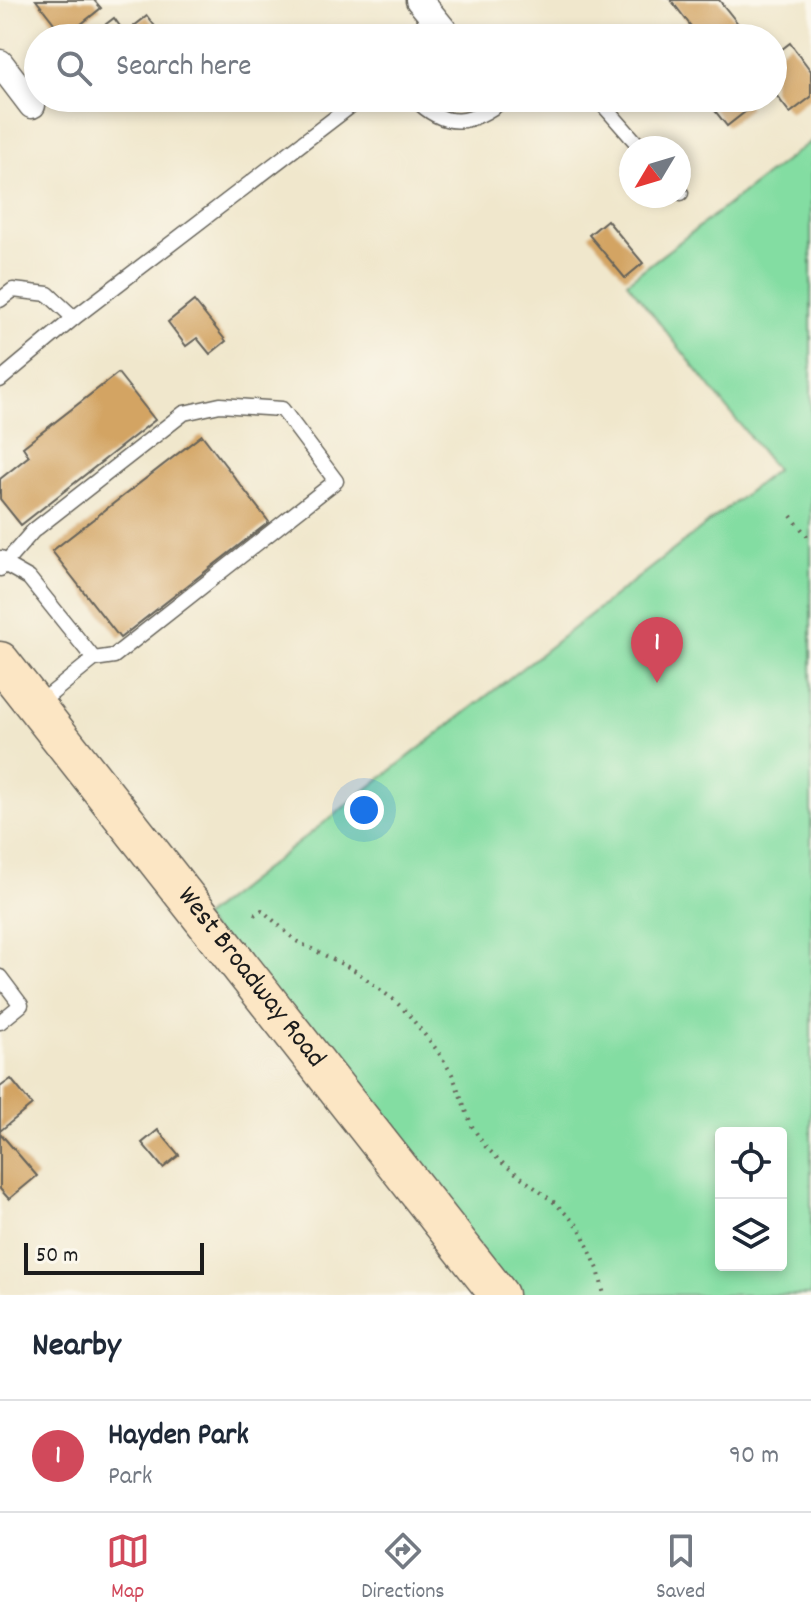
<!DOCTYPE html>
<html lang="en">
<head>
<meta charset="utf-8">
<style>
  :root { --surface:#fff; --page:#f6f6f7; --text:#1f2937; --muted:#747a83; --line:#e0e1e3; --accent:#d1495b }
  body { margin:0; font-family:Dekko,sans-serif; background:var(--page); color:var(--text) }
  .controls { position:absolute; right:24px; bottom:24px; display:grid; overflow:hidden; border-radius:8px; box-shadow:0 4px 12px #0003 }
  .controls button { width:72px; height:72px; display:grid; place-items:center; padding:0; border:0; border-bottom:2px solid var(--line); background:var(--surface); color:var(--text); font:40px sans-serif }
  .compass { position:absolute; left:619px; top:136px; width:72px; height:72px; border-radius:50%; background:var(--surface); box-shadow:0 4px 12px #0003; rotate:232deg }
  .scale { position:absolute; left:24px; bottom:20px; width:180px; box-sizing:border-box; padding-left:8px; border:4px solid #1c1c1c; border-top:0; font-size:22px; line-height:28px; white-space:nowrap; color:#1c1c1c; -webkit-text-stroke:6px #fbf7ec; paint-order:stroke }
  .you { position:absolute; left:364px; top:810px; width:28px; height:28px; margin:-20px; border:6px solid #fff; border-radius:50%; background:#1a73e8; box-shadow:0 0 0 12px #1a73e833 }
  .badge { display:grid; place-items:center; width:52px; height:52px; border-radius:50%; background:var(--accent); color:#fff; font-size:26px; font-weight:700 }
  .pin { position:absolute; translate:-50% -66px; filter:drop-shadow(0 2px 4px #0008) }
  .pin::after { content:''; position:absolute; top:42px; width:28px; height:24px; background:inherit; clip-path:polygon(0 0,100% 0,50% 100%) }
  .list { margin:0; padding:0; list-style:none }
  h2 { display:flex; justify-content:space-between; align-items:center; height:104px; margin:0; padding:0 32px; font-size:34px }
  h2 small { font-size:26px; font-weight:400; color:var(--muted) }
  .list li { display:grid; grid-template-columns:52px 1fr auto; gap:24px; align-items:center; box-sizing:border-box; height:112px; padding:0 32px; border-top:2px solid var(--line) }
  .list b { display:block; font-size:30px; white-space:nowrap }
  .list p { margin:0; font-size:26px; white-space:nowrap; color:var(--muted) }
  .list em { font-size:26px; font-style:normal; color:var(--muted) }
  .icon { flex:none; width:44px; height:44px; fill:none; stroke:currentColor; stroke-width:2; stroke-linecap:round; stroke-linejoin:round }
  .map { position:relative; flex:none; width:811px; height:1295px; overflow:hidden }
  .search { position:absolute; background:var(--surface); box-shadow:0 4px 12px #0003; left:24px; right:24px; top:24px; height:88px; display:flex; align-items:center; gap:20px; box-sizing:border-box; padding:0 28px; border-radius:44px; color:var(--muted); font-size:30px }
  .sheet { height:216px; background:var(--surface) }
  nav { display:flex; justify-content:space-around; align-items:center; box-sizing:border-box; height:112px; border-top:2px solid var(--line); background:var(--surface); font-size:22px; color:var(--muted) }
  nav a { display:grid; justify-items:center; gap:4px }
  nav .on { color:var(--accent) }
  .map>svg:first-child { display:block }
  .green { fill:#83dda2; stroke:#507c5f; stroke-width:2; fill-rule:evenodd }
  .building { fill:#d3a464 }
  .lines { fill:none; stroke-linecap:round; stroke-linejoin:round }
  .lane-casing { stroke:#66635a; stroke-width:17 }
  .street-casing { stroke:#66635a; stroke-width:29 }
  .secondary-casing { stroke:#66635a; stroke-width:41 }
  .path { stroke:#66635a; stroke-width:4; stroke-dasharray:2 6; stroke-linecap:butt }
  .lane { stroke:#fff; stroke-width:14 }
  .street { stroke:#fff; stroke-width:26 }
  .secondary { stroke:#fce6c4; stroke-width:38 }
  .labels { text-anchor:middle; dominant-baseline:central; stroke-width:7; stroke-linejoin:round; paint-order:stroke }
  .street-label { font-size:28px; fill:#1c1c1c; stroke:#fbf7ec }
</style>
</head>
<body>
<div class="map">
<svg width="811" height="1295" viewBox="0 0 811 1295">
  <rect width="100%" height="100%" fill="#fbf7ec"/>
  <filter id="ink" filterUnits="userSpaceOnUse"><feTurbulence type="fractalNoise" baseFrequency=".0125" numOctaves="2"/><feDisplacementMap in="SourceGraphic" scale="16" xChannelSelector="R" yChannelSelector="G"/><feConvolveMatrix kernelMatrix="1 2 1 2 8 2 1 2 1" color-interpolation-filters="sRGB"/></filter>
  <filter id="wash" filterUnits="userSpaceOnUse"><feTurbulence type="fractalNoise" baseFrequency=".006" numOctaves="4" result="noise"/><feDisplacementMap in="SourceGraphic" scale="32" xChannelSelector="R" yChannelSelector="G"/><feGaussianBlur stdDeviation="1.8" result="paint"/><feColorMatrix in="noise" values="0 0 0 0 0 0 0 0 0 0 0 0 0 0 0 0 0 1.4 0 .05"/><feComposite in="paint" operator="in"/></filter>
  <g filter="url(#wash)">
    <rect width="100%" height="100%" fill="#f0e7cc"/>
    <path class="green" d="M811,141v1154h-309l-300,-377 574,-448 -149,-188zM721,1133h60v132h-60z"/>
    <g id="blocks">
      <g class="building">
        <polygon points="36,0 94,0 101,8 65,37"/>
        <polygon points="671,0 719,0 739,25 722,38 700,38"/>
        <polygon points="147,16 164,38 88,38 114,18 125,33"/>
        <polygon points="790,43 811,71 811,97 790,113 773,91 773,56"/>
        <polygon points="705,98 742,98 750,108 727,126"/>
        <polygon points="607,220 643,263 625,278 589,235"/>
        <polygon points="194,301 226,341 210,354 197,338 186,346 168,322"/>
        <polygon points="118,373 155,420 21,525 0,499 0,479 29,456 23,447"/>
        <polygon points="202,435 269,522 120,638 52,551"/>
        <polygon points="11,1079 32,1105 0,1131 0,1087"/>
        <polygon points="158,1130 179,1155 163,1168 142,1143"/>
        <polygon points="0,1133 37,1176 9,1199 0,1189"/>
      </g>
    </g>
  </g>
  <g filter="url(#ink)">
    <use href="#blocks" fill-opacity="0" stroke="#66635a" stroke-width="2"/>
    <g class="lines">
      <defs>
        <g id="lane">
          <path d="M414,98c32,33 58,27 92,0"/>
          <polyline points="597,98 641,148"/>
          <polyline points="679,191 681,193"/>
          <polyline points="0,300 13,290 48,294 74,318 361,98"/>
          <polyline points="0,380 74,318"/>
          <polyline points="1,558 6,565 29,578 94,659"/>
          <polyline points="0,569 33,531 184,413 220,405 282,409 336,481 114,656 94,659 36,706"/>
          <polyline points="0,977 21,1005 0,1022"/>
        </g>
        <g id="street">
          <polyline points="419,0 450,38"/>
          <polyline points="0,63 32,105"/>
        </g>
        <g id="secondary">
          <path id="s1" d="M0,661l499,634"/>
        </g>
      </defs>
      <use href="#lane" class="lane-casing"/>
      <use href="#street" class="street-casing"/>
      <use href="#secondary" class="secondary-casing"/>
      <g class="path">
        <polyline points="791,516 811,541"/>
        <polyline points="254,915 262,910 296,941 354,970 394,1000 408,1014 437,1050 452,1074 472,1126 484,1145 501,1162 555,1203 579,1227 598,1269 604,1295"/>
      </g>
      <use href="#lane" class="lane"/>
      <use href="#street" class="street"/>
      <use href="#secondary" class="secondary"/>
    </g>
  </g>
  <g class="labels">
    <g class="street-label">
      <text stroke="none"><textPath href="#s1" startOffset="404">West Broadway Road</textPath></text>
    </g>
  </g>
</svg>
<div class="controls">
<button><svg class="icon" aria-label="locate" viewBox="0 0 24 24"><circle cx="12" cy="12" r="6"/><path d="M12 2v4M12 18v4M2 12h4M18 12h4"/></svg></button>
<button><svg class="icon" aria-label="layers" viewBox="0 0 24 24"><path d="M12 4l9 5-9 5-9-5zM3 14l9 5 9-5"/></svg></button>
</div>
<svg class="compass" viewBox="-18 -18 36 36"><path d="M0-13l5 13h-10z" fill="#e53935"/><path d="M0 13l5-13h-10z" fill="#747a83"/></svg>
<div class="scale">50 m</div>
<div class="you"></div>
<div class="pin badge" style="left:657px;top:683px">1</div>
<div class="search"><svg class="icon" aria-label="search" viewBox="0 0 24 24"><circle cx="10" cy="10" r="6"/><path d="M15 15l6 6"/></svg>Search here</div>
</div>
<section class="sheet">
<h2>Nearby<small></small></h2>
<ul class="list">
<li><span class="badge">1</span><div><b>Hayden Park</b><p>Park</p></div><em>90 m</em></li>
</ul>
</section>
<nav>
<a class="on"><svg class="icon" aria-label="map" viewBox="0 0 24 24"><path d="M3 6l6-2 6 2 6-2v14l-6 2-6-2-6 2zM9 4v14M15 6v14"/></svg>Map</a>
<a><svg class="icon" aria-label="directions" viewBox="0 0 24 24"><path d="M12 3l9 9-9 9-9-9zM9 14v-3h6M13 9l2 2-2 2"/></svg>Directions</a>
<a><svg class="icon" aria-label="saved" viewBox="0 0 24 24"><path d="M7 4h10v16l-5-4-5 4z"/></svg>Saved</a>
</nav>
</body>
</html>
